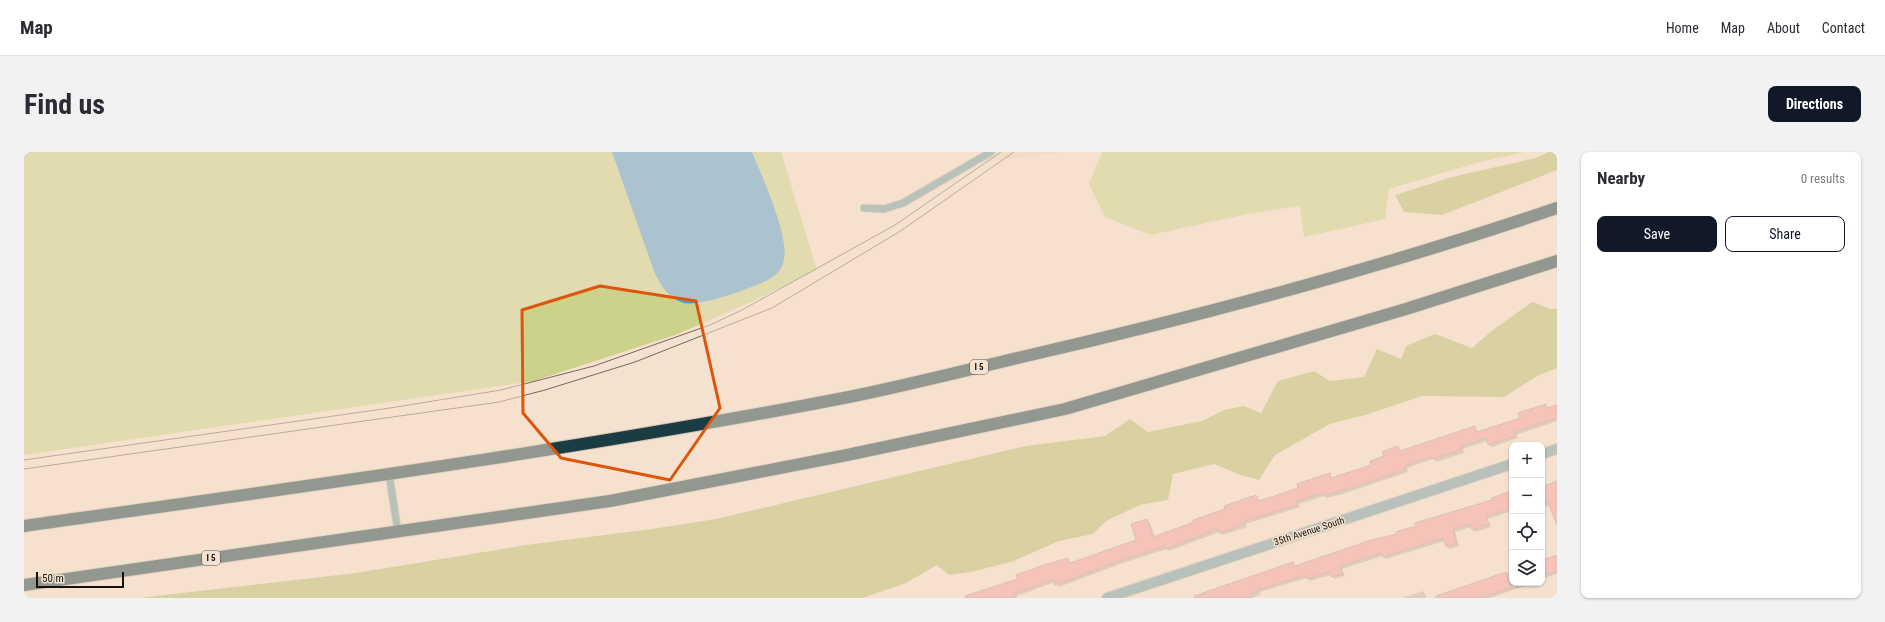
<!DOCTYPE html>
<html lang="en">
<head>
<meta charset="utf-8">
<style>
  :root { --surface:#fff; --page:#f2f2f3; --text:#2b2b33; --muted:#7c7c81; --line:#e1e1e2; --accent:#111827 }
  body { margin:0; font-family:"Roboto Condensed",sans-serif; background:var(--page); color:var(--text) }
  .controls { position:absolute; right:12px; bottom:12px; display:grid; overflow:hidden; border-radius:8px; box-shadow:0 1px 3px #0004 }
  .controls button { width:36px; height:36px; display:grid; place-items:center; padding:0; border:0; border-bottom:1px solid var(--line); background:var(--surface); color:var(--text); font:20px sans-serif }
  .scale { position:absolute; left:12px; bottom:10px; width:88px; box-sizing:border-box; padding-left:4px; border:2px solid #17110b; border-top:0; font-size:11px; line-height:14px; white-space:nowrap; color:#17110b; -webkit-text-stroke:3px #f5e1cf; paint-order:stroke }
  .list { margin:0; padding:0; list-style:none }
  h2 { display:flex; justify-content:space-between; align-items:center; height:52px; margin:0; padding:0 16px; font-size:17px }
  h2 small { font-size:13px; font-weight:400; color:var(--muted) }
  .actions { display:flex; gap:8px; padding:12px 16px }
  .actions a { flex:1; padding:9px 0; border:1px solid var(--accent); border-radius:8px; text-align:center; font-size:14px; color:var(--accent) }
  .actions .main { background:var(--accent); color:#fff }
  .icon { flex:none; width:22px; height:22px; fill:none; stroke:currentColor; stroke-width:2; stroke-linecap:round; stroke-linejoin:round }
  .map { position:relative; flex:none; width:1533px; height:446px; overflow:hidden; border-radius:8px }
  header { display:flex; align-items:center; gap:24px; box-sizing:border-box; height:56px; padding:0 20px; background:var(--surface); border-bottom:1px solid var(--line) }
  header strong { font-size:19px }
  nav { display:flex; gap:22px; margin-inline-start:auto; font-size:14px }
  .intro { display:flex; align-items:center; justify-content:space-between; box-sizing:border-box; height:96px; padding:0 24px }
  h1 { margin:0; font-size:28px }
  .button { padding:10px 18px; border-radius:8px; background:var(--accent); color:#fff; font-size:14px; font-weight:700 }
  main { display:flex; gap:24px; padding:0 24px }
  aside { flex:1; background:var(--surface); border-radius:8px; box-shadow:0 1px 3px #0004 }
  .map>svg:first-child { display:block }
  .built { fill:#eed3bc }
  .green { fill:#ccd28a }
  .forest { fill:#b6bc6b }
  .water { fill:#4e9ecd }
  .shadow { fill:#0003 }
  .building { fill:#f49d9c; stroke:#b69a99 }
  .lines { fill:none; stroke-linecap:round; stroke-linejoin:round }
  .service-casing { stroke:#d1c0b0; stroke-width:9 }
  .minor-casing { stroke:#d1c0b0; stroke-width:12 }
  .motorway-casing { stroke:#d1c0b0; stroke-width:14 }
  .service { stroke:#709aa3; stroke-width:7 }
  .minor { stroke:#709aa3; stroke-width:10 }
  .motorway { stroke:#1a3d44; stroke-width:12 }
  .tram { stroke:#74685d; stroke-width:1 }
  .marked { fill:none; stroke:#de550c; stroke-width:3; stroke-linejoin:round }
  .labels { text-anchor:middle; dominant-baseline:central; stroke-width:3; stroke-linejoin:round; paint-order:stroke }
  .shield { fill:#f5e1cf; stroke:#5a4f46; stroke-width:1 }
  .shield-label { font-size:9px; font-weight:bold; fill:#17110b }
  .street-label { font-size:10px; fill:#17110b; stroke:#f5e1cf }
</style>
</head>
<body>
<header>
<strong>Map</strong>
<nav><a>Home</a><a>Map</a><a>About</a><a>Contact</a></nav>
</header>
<div class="intro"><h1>Find us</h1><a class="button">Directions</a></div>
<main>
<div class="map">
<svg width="1533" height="446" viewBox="0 0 1533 446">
  <rect width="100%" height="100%" fill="#f5e1cf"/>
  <polygon class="built" points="958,0 1038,0 961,10"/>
  <g class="green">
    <polygon points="0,0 757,0 793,118 729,149 654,182 510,229 0,303"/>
    <polygon points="1078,0 1501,0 1452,11 1365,37 1361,67 1280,85 1276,54 1224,62 1127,83 1081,65 1065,32"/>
  </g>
  <g class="forest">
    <polygon points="1525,0 1533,0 1533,18 1418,63 1380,60 1371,43 1428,25 1512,6"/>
    <polygon points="1508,150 1527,157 1533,157 1533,216 1515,223 1480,245 1398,244 1341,263 1306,272 1251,303 1235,328 1217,323 1190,312 1149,322 1144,348 1116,353 1082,369 1069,382 1035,389 990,409 947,420 925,423 913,413 882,431 838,446 115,446 332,421 502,393 628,377 692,367 1001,294 1081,284 1106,267 1124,280 1178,269 1200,258 1220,254 1237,261 1254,229 1290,219 1306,229 1340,225 1353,197 1377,207 1382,194 1411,182 1448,196 1469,178"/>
  </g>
  <path class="water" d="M588,0h140c10,24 37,83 32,107 -1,8 -6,15 -13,19 -14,9 -72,29 -87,25 -15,-4 -24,-18 -30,-32z"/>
  <g class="shadow">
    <polygon points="1522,254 1525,257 1533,254 1533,269 1492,283 1494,286 1468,295 1464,289 1439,297 1440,301 1412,310 1409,307 1383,316 1384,320 1319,342 1303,346 1300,344 1275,352 1276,355 1222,372 1223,375 1211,379 1198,383 1195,380 1145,399 1143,397 1099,411 1035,435 1031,430 993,444 993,446 946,446 1044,407 1047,412 1114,388 1123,368 1126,371 1131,385 1202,358 1232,344 1236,350 1275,336 1305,322 1309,327 1349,314 1374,296 1377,300 1451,275 1454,280 1497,266"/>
    <polygon points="1533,328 1533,363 1526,353 1518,356 1518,335"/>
    <polygon points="1488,340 1488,359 1464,367 1467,375 1451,380 1447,375 1431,380 1435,394 1425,397 1421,389 1362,407 1359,404 1318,417 1321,424 1311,427 1307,423 1286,429 1283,426 1236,440 1237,442 1228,446 1172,446 1269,411 1272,414 1374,382"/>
    <polygon points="1533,404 1533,422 1518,427 1518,409"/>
    <polygon points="1488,419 1488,431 1508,431 1466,446 1416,446 1415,444"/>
    <polygon points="1399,439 1403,446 1378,446"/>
  </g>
  <g class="building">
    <polygon points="1522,252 1523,256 1533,253 1533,266 1490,280 1492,284 1464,293 1462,286 1437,294 1438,298 1408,307 1407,305 1381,314 1382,317 1348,329 1299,344 1298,341 1273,349 1274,353 1220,369 1221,372 1208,377 1195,381 1193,377 1142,397 1141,394 1096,409 1031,433 1029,428 991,441 991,444 985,446 942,446 941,444 993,427 992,423 1020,413 1044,406 1046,411 1112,388 1107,372 1123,367 1129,385 1170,370 1169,368 1201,357 1200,354 1232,343 1235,349 1274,336 1273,332 1306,321 1307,326 1347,313 1346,309 1360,304 1358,300 1374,294 1376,299 1451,274 1453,280 1496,266 1494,261"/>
    <polygon points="1533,330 1533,373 1524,351 1518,353 1518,334"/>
    <polygon points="1488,339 1488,356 1462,364 1465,372 1448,378 1445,372 1429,377 1433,391 1422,395 1419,386 1359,405 1357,401 1316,414 1319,422 1307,425 1305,420 1283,427 1281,423 1234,438 1235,439 1226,442 1227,446 1171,446 1170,444 1269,410 1271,414 1347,388 1373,382 1372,380 1392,374 1391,371 1468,348 1467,346"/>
    <polygon points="1533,403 1533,419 1518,424 1518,408"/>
    <polygon points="1482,420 1487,436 1456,446 1412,446 1412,444"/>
  </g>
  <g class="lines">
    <defs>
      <g id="service">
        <polyline points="840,56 860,57 879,51 967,0"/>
        <polyline points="365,322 374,380"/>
      </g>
      <g id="minor">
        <polyline points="1518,302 1533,297"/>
        <polyline points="1083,446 1488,312"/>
      </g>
      <g id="motorway">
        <path d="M0,374c276,-39 552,-76 825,-129 59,-12 118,-27 177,-41 179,-41 357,-89 531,-148"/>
        <polyline points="0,433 586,349 823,303 1041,257 1382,157 1533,109"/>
      </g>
    </defs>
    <use href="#service" class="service-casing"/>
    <use href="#minor" class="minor-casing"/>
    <use href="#motorway" class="motorway-casing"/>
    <use href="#service" class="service"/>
    <use href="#minor" class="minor"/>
    <use href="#motorway" class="motorway"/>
    <g class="tram">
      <polyline points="0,308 366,256 477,238 570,214 686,173 718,158 871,73 977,0"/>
      <polyline points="0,317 475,250 521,238 611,210 748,156 875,80 990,0"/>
    </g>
  </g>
  <path d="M0 0H1533V446H0ZM576,134l96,15 24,107 -50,72 -109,-22 -38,-45 -1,-103z" fill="#f5e1cf" fill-opacity=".55" fill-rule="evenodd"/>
  <path class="marked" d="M576,134l96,15 24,107 -50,72 -109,-22 -38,-45 -1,-103z"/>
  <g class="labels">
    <g class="shield">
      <rect x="946" y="208" width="18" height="14" rx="3"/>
      <rect x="178" y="399" width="18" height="14" rx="3"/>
    </g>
    <g class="shield-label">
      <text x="955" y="215">I 5</text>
      <text x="187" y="406">I 5</text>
    </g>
    <g class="street-label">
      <text transform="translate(1285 379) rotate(-18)">35th Avenue South</text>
    </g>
  </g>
</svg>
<div class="controls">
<button>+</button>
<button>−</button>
<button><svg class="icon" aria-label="locate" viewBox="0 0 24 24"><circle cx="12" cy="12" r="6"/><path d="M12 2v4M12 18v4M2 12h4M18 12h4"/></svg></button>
<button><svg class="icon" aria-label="layers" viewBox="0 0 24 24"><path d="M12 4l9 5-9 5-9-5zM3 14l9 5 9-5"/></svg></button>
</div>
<div class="scale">50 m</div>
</div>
<aside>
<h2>Nearby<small>0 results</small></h2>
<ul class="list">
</ul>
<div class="actions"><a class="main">Save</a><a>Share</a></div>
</aside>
</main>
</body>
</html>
